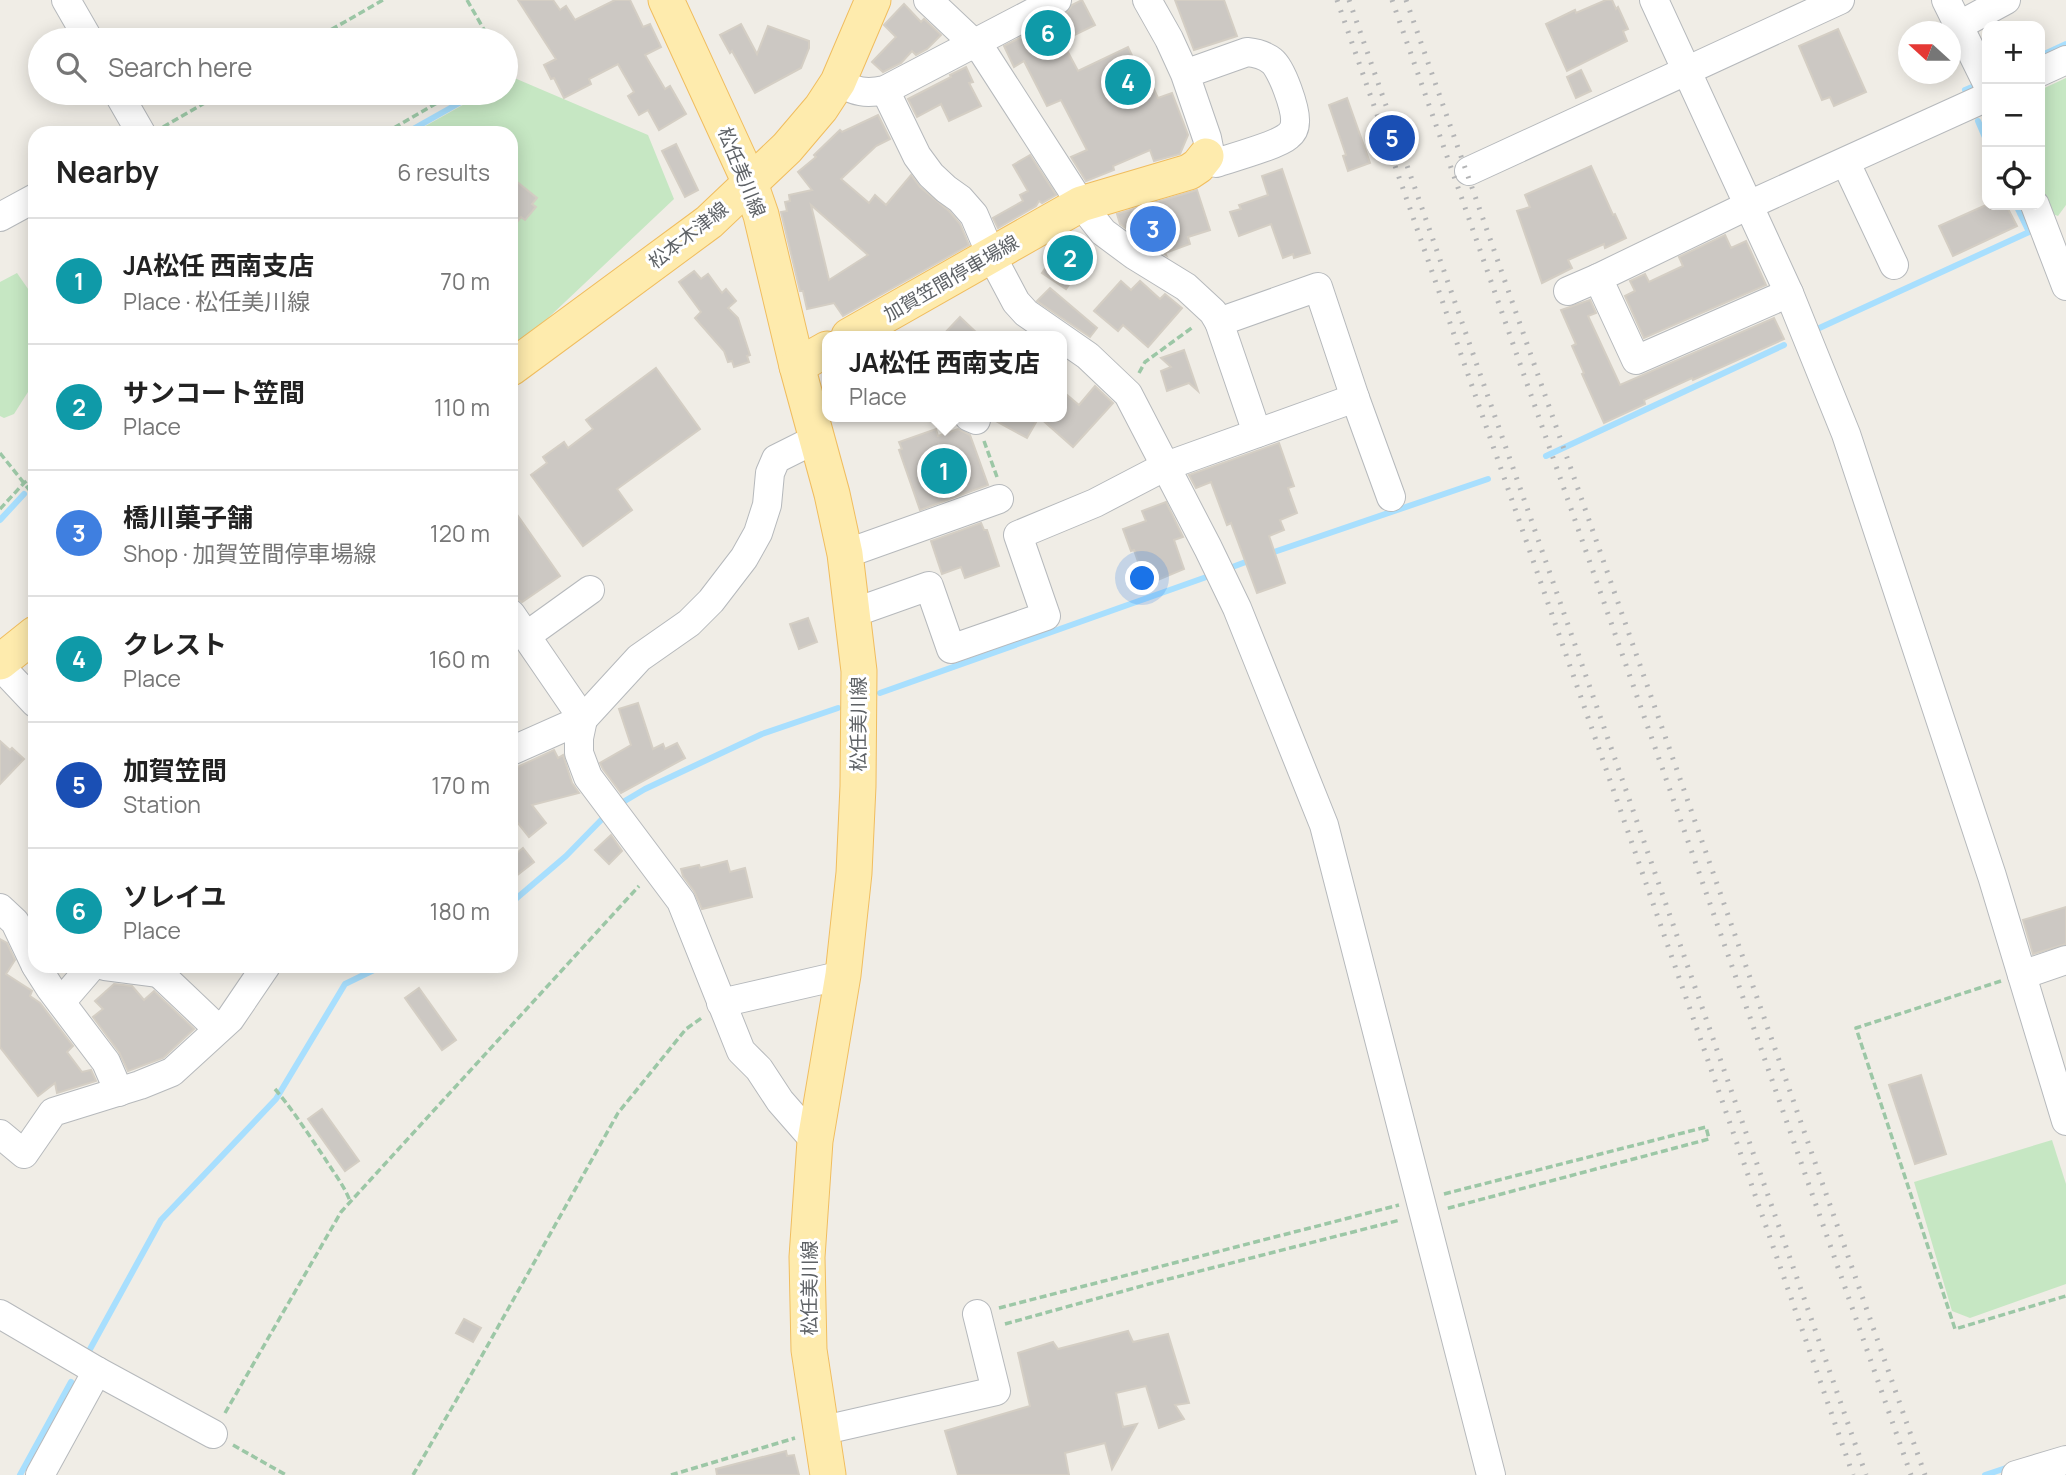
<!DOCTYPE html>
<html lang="en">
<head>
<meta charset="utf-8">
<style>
  :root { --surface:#fff; --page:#f2f2f2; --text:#222; --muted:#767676; --line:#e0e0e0; --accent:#e73634 }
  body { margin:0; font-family:Manrope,"Noto Sans JP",sans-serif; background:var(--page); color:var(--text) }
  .controls { position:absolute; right:21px; top:21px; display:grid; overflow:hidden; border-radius:14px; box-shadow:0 4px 18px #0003 }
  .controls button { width:63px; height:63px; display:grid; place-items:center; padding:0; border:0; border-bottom:2px solid var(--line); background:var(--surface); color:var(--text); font:35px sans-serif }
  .compass { position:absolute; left:1898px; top:21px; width:63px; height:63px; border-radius:50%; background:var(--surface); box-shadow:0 4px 18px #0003; rotate:291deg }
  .you { position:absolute; left:1143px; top:579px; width:24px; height:24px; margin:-18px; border:5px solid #fff; border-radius:50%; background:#1a73e8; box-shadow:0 0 0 10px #1a73e833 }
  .badge { display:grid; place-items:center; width:46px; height:46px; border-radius:50%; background:var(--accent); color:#fff; font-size:23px; font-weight:700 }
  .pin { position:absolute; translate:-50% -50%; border:4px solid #fff; box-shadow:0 2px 7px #0006 }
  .popup { position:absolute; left:822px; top:331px; width:245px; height:91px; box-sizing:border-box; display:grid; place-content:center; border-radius:14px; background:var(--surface); filter:drop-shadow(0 2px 5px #0005); font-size:23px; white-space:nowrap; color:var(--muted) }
  .popup b { font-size:26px; color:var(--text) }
  .popup::after { content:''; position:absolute; left:50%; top:100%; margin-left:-14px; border:14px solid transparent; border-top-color:var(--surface) }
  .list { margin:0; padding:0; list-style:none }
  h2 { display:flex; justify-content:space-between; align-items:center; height:91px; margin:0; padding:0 28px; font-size:30px }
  h2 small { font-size:23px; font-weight:400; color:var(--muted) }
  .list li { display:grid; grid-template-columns:46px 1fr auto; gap:21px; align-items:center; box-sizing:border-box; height:126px; padding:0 28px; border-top:2px solid var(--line) }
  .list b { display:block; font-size:26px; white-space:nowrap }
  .list p { margin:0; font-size:23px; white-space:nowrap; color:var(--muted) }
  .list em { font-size:23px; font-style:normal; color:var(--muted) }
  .icon { flex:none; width:38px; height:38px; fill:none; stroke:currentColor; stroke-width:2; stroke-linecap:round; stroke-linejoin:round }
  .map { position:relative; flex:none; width:2066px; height:1475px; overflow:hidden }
  .search { position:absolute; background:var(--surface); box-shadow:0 4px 18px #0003; left:28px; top:28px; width:490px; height:77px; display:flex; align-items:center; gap:18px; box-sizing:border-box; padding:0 24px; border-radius:38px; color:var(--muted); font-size:26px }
  .panel { position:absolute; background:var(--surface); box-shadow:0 4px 18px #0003; left:28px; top:126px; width:490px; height:847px; border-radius:21px }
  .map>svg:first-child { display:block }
  .green { fill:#c6e7c3 }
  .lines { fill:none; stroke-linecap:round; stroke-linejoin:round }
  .stream { stroke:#a8dffe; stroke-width:6 }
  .building { fill:#ccc8c3; stroke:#d4cec4; stroke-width:2; fill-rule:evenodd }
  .minor-casing { stroke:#b6b9bc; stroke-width:30 }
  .major-casing { stroke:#f0bd5f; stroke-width:37 }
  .path { stroke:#9cc7a6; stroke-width:3.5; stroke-dasharray:7 3.5; stroke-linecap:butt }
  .minor { stroke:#fff; stroke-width:28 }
  .major { stroke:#feebad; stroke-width:35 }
  .rail { stroke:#b4b5b6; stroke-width:5; stroke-dasharray:2 9; stroke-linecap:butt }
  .labels { text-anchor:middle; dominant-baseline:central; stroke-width:6; stroke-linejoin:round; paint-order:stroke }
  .street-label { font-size:19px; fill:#5e6266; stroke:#fff }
</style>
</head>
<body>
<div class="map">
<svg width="2066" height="1475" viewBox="0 0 2066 1475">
  <rect width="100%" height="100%" fill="#f0ede6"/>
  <g class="green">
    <polygon points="512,77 648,135 674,199 511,353 511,133 413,133 484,93 506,93 506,81"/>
    <polygon points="2066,78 2066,205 2058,216 2050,213 2040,189 2040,90"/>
    <polygon points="17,273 35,299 35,381 14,414 4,418 0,416 0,282"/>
    <polygon points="2052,1140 2066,1184 2066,1284 1970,1318 1952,1311 1914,1182"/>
  </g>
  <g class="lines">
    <g class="stream">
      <polyline points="2040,56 2066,44"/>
      <polyline points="506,76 509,75"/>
      <polyline points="1967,94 1965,90 1972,87"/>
      <polyline points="1978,121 1987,142"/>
      <polyline points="406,133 477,93"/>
      <polyline points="1815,330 2029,232 2016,205"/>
      <polyline points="1546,456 1784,345"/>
      <polyline points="0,520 24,494"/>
      <polyline points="1268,554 1488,479"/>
      <polyline points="1227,569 1251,560"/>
      <polyline points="880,693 1212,575"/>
      <polyline points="618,805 645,789 762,734 838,708"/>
      <polyline points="511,903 566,856 606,815"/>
      <polyline points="89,1351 161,1220 276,1099 345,984 382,966"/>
      <polyline points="20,1475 71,1382"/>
      <polyline points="1985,1475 2009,1467"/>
    </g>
  </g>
  <g class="building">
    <polygon points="518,0 553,0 560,10 566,6 575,20 615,0 630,0 643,27 650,24 661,47 645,55 665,89 670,86 686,114 659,130 648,110 639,115 628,96 634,92 618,64 589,79 591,84 564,98 554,78 551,79 544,65 556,59"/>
    <polygon points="1082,0 1095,25 1062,41 1078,71 1128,47 1139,70 1144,68 1158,98 1172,93 1188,135 1180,154 1154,161 1150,150 1113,166 1114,170 1086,181 1071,157 1087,150 1061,100 1047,106 1024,61 1014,67 1004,46 1065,15 1072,5"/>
    <polygon points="1175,0 1224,0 1237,36 1194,50"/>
    <polygon points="1606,0 1612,0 1616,9 1618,7 1628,29 1623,31 1627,41 1567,71 1546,24 1575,10 1576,13"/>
    <polygon points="904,4 921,22 924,19 941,35 927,49 916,55 912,51 901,63 883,72 872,62 896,37 884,25"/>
    <polygon points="741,24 757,54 768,26 809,41 809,48 801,68 755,93 732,51 730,53 720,35"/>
    <polygon points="1838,29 1866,92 1834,106 1830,97 1822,100 1799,46"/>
    <polygon points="966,67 973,82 969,83 981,106 949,121 941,104 917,117 908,99 951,77 950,75"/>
    <polygon points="1581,70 1591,91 1576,98 1567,77"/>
    <polygon points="1347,98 1370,163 1348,171 1343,156 1346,155 1329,105"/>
    <path d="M878,115l12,24 -14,7 -35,33 28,24 6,-8 11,10 25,-30 9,12 29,24 11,13 9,21 -126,71 -9,-13 -27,6 -4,-18h-3l-19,-79 6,-1 -2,-9 5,-1 -1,-6 23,-5 -14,-18 18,-15 -2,-2 26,-25 2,2zM811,205l57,50 -39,25z"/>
    <polygon points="676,144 698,190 685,197 662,151"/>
    <polygon points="1030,155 1056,195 1042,203 1039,201 1036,206 998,228 993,218 1023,201 1020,195 1028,191 1013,165"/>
    <polygon points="1591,166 1613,215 1615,214 1626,238 1605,248 1604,244 1568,260 1572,268 1542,283 1517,211 1530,207 1525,195"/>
    <polygon points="1282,169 1310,253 1294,258 1293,254 1283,258 1271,224 1239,236 1230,212 1241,209 1239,205 1268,195 1262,176"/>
    <polygon points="511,177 537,198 532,204 536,207 525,220 521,217 511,230"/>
    <polygon points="1197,190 1210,230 1188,237 1190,244 1165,253 1166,255 1120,224 1117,214"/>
    <polygon points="1986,205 2006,205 2017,226 1953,256 1939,226"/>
    <polygon points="1069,235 1090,254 1066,289 1042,273"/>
    <polygon points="1725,235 1731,248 1746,241 1766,285 1644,338 1625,296 1635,291 1630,281 1645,274 1649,282 1683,266 1679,257"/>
    <polygon points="694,271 701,279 708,274 722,293 726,289 736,301 728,308 738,318 750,355 747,356 749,362 734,367 732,361 728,362 724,351 695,318 701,312 679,282"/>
    <polygon points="1121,281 1131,290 1140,281 1160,299 1165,294 1182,308 1148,347 1123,325 1118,331 1094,311"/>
    <polygon points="1050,288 1097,328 1090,337 1037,301"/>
    <polygon points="1590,300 1596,313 1588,316 1620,385 1774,318 1784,339 1693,380 1692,378 1644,400 1645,404 1604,423 1582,374 1584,373 1572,346 1576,344 1561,310"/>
    <polygon points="960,317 980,336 942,336"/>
    <polygon points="1184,350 1198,391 1189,383 1167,391 1161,371 1171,367 1161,358"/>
    <polygon points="656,368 700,429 617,489 632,510 583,546 531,475 547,463 543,457 564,442 568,448 593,429 586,420"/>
    <polygon points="1095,386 1113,403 1073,447 1039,417 1027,438 992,419 992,417 1061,417 1061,390 1079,405"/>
    <polygon points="936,429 938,436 958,429 970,435 988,485 920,510 899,450 902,449 899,442"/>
    <polygon points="1279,443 1294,486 1288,488 1297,513 1280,520 1284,530 1269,536 1285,583 1257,593 1231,523 1227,525 1211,482 1196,488 1189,475"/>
    <polygon points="1166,502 1183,537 1174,540 1184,569 1146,585 1134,550 1131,551 1123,529 1146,521 1142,511"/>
    <polygon points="511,506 560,576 522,602 516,599 511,591"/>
    <polygon points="981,523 984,530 987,530 999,566 965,578 961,567 942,574 931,541"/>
    <polygon points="808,618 817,642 799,649 790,624"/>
    <polygon points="638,703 653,749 663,744 665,749 677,743 685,758 621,793 603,769 600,763 631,745 619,709"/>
    <polygon points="0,741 10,750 12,748 24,759 0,784"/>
    <polygon points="554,750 558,758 563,755 572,783 579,793 532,805 546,823 529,837 514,818 516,816 513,809 511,810 511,770"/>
    <polygon points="611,835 622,851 609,864 595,850"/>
    <polygon points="523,848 534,862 511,880 511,858"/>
    <polygon points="727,861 730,872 745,868 752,897 702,909 694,891 683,876 681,869 699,865 700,868"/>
    <polygon points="2066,907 2066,944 2033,954 2023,920"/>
    <polygon points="0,939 7,943 15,960 6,974 32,991 30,996 40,1003 73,1046 67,1052 82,1072 91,1070 96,1081 57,1093 55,1083 38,1096 0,1047"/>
    <polygon points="114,984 132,986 144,1000 154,991 194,1029 163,1058 128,1071 119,1052 93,1017 103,1009 95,1001"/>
    <polygon points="419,988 456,1040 442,1050 405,998"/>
    <polygon points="1921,1075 1946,1154 1915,1164 1889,1085"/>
    <polygon points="322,1109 359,1161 345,1171 308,1119"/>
    <polygon points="464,1319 481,1328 473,1342 456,1333"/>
    <polygon points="1128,1331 1133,1342 1168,1334 1189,1403 1175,1405 1184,1419 1159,1428 1146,1386 1116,1393 1123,1427 1137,1424 1112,1469 1105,1443 1065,1453 1069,1475 958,1475 945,1431 1030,1406 1018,1353 1053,1342 1058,1349"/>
    <polygon points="786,1451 787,1456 794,1455 799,1475 717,1475 716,1469"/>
  </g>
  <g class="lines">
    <defs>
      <g id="minor">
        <polyline points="66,0 89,40"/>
        <polyline points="928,0 983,52 1081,204 1103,232 1134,255 1186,287 1213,312 1219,322"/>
        <path d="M1147,0l22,39 16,35 22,64 2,10 -3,8 10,7c15,-5 62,-18 72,-27 4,-3 7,-8 7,-14 1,-13 -13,-53 -23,-61 -7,-6 -16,-8 -25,-9l-62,22"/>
        <polyline points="1654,0 1789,293 1846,434 1992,876 2066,1121"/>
        <polyline points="1946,0 1987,83"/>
        <polyline points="1958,26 2006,0"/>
        <polyline points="2040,72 2066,60"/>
        <path d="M838,82c17,10 28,12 47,8l172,-90"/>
        <polyline points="885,90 917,156 931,175 946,189 960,199 974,215 991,255 1016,302 1026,313 1088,356 1128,394 1208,548 1237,608 1324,825 1491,1475"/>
        <polyline points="118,93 141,133"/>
        <polyline points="1846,163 1894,265"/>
        <polyline points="1469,171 1840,0"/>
        <polyline points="2035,205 2066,286"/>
        <polyline points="0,217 35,198"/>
        <polyline points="1568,291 1598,278"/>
        <polyline points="1789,293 1636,360 1598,278 1749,205 1987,97"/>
        <polyline points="969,417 976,420"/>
        <polyline points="1257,433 1219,322 1318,287 1355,398"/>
        <polyline points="845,554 999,499"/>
        <polyline points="853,613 929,586 951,649 1046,616 1018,535 1095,503 1166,466 1355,398 1391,497"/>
        <polyline points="511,614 583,719 579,738 579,753 588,777 681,901 741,1051 759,1069 780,1101 815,1141"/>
        <polyline points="526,636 590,590"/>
        <polyline points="0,666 35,703"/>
        <polyline points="511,751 583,719 639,658 689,623 711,601 744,558 758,533 767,505 770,473 776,459 816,439"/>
        <polyline points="0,908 15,922 35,964"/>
        <polyline points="36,966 50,988 106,1062 119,1092"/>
        <polyline points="105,966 159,973"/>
        <polyline points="163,966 159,973 218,1029"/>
        <polyline points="2022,975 2066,960"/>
        <polyline points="61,1002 92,966"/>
        <polyline points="721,1003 843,975"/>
        <polyline points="0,1134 24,1154 53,1112 140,1085 172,1072 230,1019 266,966"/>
        <polyline points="0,1314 97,1371 213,1434"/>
        <polyline points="820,1431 996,1391 977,1314"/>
        <polyline points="40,1475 97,1371"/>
        <polyline points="2016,1475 2066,1460"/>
      </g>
      <g id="major">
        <polyline points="666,0 750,183 761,215 797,366 832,494 845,554 859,671 858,786 854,873 843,975 815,1141 807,1257 809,1350 828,1475"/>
        <polyline points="849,336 1081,204 1189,172 1198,166 1206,156"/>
        <polyline points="797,366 827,349"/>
        <polyline points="511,368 709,222 787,148 821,108 838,82 873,0"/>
        <polyline points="0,662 35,634"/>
      </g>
    </defs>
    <use href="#minor" class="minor-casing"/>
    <use href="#major" class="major-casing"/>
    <g class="path">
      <polyline points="467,0 490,40"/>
      <polyline points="313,40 383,0"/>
      <polyline points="163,127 222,93"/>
      <polyline points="385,133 454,93"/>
      <polyline points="1139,373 1145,362 1193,327"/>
      <polyline points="984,441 997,477"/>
      <polyline points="0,453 35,497"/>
      <polyline points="0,509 24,483 35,474"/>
      <polyline points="2001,981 1856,1028 1955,1329 2066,1296"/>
      <path d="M275,1089c18,21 33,45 49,68 9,15 20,28 26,44"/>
      <polyline points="1444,1194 1706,1127 1709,1139 1445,1209"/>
      <polyline points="999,1308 1399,1205"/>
      <polyline points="1005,1324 1149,1284 1400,1220"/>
      <polyline points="225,1413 341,1212 639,886"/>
      <polyline points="233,1445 286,1475"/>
      <polyline points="413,1475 480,1359 618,1113 686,1029 703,1017"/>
      <polyline points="671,1475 795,1438"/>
    </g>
    <use href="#minor" class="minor"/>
    <use href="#major" class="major"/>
    <g class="rail">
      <polyline points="1337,0 1853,1475"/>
      <polyline points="1349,0 1866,1475"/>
      <polyline points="1392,0 1911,1475"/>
      <polyline points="1406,0 1925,1475"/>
    </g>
  </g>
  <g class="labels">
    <g class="street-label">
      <text transform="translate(742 172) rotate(68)">松任美川線</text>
      <text transform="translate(688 235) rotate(-38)">松本木津線</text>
      <text transform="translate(951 278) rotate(-30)">加賀笠間停車場線</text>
      <text transform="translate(858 724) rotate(-90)">松任美川線</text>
      <text transform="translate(809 1288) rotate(-90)">松任美川線</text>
    </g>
  </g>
</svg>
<div class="controls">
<button>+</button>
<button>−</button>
<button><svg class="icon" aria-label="locate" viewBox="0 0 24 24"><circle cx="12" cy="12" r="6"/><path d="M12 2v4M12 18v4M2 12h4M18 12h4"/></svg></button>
</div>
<svg class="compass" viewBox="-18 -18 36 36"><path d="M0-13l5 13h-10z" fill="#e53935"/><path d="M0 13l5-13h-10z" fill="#767676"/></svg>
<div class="you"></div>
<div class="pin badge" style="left:944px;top:471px;background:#0f9aa8">1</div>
<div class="popup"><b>JA松任 西南支店</b>Place</div>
<div class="pin badge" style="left:1070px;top:258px;background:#0f9aa8">2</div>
<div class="pin badge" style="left:1153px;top:229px;background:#3f7fe0">3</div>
<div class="pin badge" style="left:1128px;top:82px;background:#0f9aa8">4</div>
<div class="pin badge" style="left:1392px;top:138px;background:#1a4fb4">5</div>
<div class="pin badge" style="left:1048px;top:33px;background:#0f9aa8">6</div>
<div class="search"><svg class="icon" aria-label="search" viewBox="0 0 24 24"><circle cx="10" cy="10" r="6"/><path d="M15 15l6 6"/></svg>Search here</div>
<section class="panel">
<h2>Nearby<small>6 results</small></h2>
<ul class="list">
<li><span class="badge" style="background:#0f9aa8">1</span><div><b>JA松任 西南支店</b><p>Place · 松任美川線</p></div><em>70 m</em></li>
<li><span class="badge" style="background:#0f9aa8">2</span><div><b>サンコート笠間</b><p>Place</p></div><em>110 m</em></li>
<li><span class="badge" style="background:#3f7fe0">3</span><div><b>橋川菓子舗</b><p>Shop · 加賀笠間停車場線</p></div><em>120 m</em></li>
<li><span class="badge" style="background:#0f9aa8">4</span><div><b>クレスト</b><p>Place</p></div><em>160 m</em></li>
<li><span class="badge" style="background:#1a4fb4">5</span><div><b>加賀笠間</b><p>Station</p></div><em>170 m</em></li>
<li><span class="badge" style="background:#0f9aa8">6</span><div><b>ソレイユ</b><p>Place</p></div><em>180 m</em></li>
</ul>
</section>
</div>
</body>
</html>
